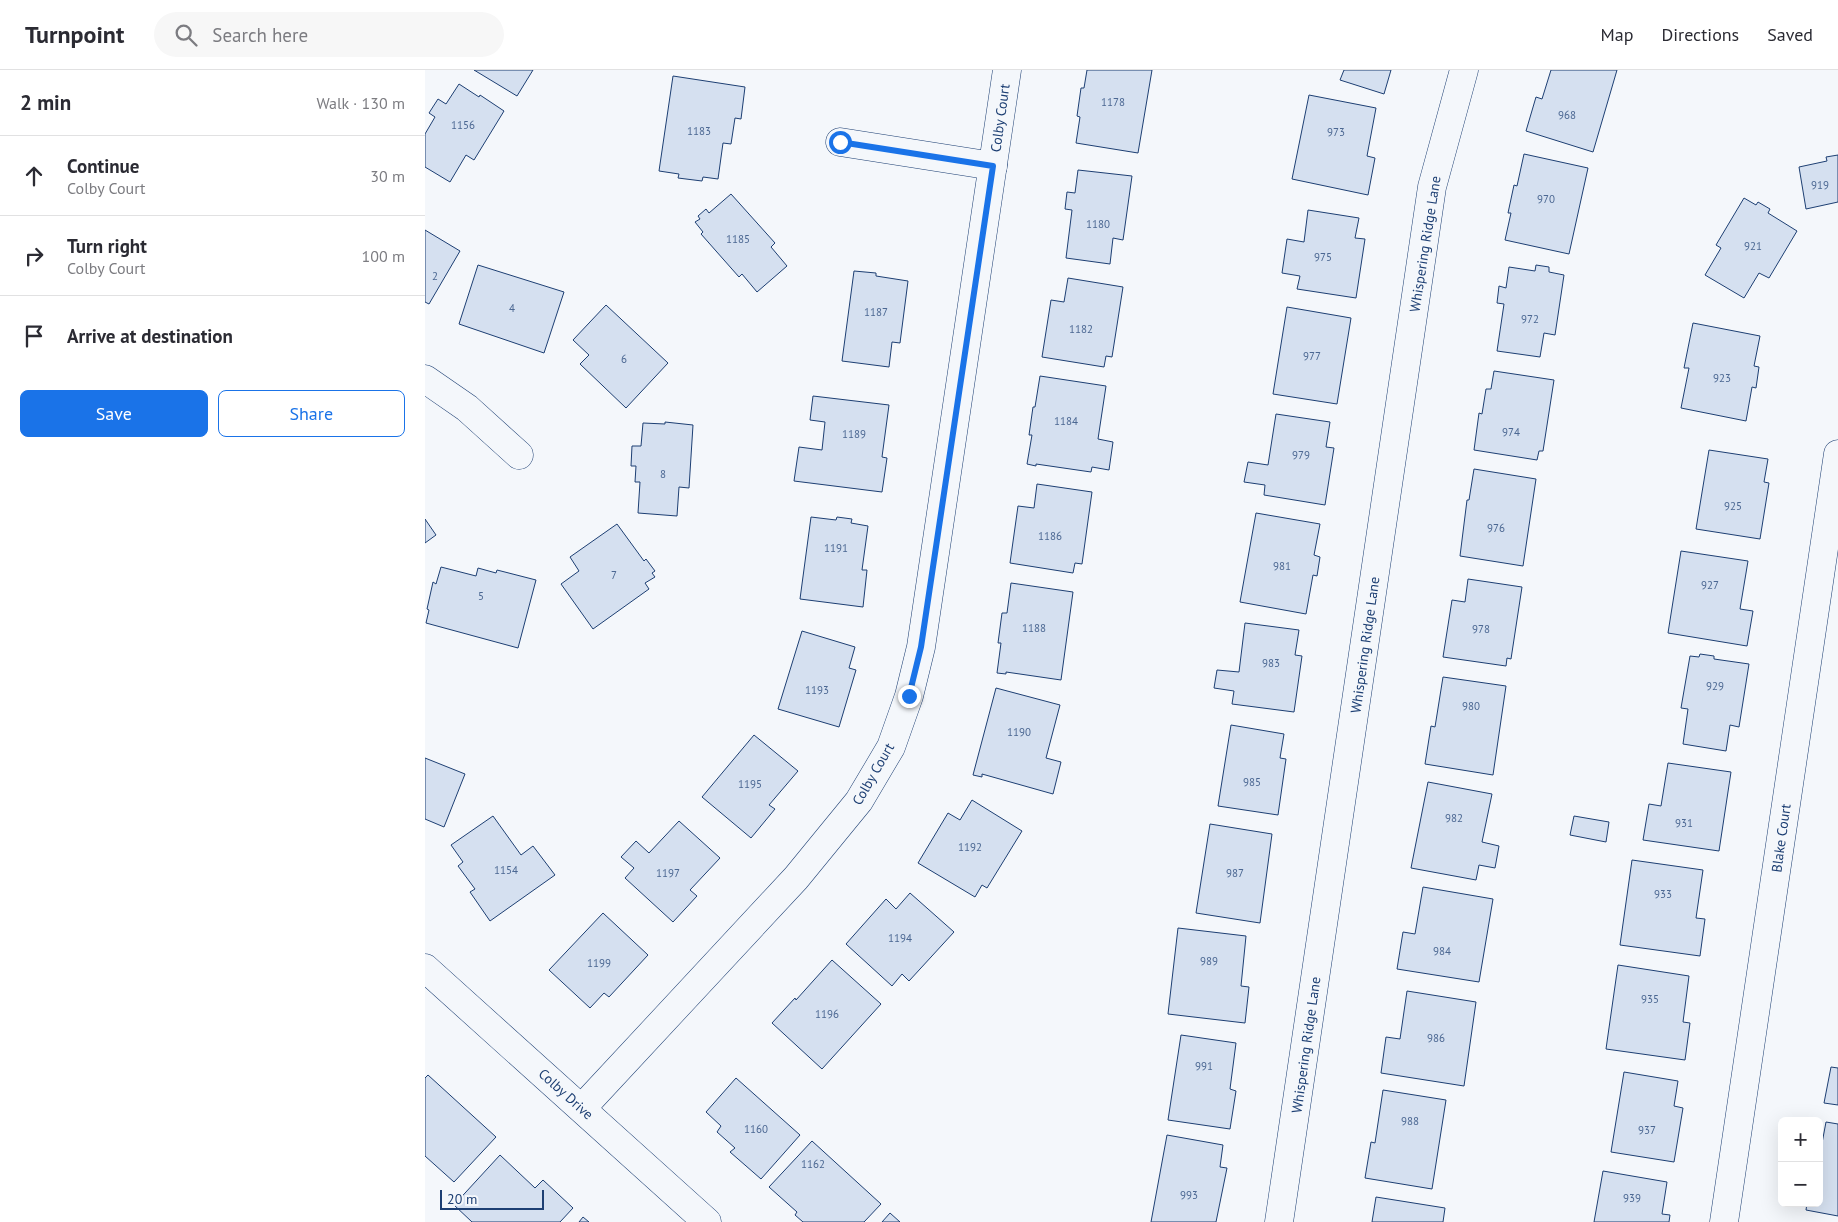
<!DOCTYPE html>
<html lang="en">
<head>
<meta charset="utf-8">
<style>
  :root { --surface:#fff; --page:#f7f7f7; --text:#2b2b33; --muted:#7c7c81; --line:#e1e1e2; --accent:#1a73e8 }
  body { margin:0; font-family:"PT Sans",sans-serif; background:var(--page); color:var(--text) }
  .controls { position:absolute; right:15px; bottom:15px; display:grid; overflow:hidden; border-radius:8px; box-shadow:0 5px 20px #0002 }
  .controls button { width:45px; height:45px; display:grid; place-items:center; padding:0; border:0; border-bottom:1px solid var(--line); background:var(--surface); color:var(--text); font:25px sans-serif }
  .scale { position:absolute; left:15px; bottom:12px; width:104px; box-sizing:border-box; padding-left:5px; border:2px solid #1d3f73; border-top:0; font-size:14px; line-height:18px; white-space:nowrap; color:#1d3f73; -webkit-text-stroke:4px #f4f7fb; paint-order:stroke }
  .stop { position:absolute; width:15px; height:15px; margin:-11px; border:4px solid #1a73e8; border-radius:50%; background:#fff }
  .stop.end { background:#1a73e8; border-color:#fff; box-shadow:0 1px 5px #0008 }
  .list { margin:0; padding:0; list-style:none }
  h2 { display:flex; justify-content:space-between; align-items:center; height:65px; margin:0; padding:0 20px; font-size:21px }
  h2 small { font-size:16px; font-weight:400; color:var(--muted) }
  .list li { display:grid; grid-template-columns:32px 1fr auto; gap:15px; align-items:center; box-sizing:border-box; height:80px; padding:0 20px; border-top:1px solid var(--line) }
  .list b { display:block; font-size:19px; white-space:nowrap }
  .list p { margin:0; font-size:16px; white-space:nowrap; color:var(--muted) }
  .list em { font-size:16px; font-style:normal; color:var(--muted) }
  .actions { display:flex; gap:10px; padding:15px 20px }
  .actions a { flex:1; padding:11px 0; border:1px solid var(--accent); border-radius:8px; text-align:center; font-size:18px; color:var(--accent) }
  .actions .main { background:var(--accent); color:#fff }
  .icon { flex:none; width:28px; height:28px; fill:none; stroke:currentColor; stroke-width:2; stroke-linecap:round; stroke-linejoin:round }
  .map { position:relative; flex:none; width:1413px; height:1152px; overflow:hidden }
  header { display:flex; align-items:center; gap:30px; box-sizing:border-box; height:70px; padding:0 25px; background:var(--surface); border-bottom:1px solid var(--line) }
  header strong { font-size:24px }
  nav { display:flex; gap:28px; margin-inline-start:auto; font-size:18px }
  .search { width:350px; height:45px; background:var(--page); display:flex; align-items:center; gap:12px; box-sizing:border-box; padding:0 18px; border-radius:28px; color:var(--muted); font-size:19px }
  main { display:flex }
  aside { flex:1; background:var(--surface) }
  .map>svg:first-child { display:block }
  .building { fill:#d5e0f0; stroke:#1d3f73 }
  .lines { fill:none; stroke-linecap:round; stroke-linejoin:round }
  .street-casing { stroke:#1d3f73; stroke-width:29 }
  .street { stroke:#f4f7fb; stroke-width:28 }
  .route { stroke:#1a73e8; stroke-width:6 }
  .labels { text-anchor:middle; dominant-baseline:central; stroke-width:4; stroke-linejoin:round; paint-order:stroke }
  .number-label { font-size:11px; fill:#4b6792 }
  .street-label { font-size:14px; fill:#1d3f73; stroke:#f4f7fb }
</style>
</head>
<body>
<header>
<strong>Turnpoint</strong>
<div class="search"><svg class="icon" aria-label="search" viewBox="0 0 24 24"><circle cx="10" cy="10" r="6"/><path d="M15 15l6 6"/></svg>Search here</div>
<nav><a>Map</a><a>Directions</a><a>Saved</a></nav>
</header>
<main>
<aside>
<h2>2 min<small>Walk · 130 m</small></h2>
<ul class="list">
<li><svg class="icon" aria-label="ahead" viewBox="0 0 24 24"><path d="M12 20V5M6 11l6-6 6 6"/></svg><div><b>Continue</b><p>Colby Court</p></div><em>30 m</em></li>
<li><svg class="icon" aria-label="right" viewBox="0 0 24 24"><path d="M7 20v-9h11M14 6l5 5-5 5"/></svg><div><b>Turn right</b><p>Colby Court</p></div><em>100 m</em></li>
<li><svg class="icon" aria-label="arrive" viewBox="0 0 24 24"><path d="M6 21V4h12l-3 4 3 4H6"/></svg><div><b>Arrive at destination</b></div></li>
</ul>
<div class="actions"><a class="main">Save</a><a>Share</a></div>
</aside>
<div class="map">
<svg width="1413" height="1152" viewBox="0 0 1413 1152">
  <rect width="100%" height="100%" fill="#f4f7fb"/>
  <g class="building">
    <polygon points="49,0 108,0 92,26"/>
    <polygon points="662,0 727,0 713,83 651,73 655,47 652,46 656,18 659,18"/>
    <polygon points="919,0 966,0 959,24 915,10"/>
    <polygon points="1126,0 1192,0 1168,82 1101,61 1111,27 1117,29"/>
    <polygon points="248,6 320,17 316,49 310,48 306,74 298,73 293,109 278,107 277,111 253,108 254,104 234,101"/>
    <polygon points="34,14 54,27 55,25 79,41 49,90 41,85 25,112 0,97 0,64 10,47 4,43 13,29 21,34"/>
    <polygon points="884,25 951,38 942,86 950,88 943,125 867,109"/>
    <polygon points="1099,84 1163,98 1144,184 1080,170 1086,143 1083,143 1089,115 1092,116"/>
    <polygon points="1413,85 1413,132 1381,139 1374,97 1402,91 1401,87"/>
    <polygon points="653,100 707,106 698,170 688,168 685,194 641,188 647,140 640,139 642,122 650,123"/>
    <polygon points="306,124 350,173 346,177 362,196 332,222 317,204 314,207 276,164 278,162 270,152 275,149 273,146 281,139 284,143"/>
    <polygon points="1319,128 1331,135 1333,132 1345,139 1343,143 1372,161 1344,208 1334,203 1319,228 1280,205 1296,178 1291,175"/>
    <polygon points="883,140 934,148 930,168 940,169 931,228 872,219 875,206 857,203 862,169 879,172"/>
    <polygon points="0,160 35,181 4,234 0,232"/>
    <polygon points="53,195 139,222 119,283 34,254"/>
    <polygon points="1111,195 1124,197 1124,202 1139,205 1130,265 1119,263 1115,287 1072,281 1079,234 1072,233 1074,216 1081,218 1084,197 1110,201"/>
    <polygon points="429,201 451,203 451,206 483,211 475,273 467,272 464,297 417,291"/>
    <polygon points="643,208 698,217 687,287 681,286 679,297 617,287 626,230 639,232"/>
    <polygon points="181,235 243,293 201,338 155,294 164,285 148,270"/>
    <polygon points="862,237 926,248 912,334 848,324"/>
    <polygon points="1268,253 1335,266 1329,296 1334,297 1331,318 1327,317 1321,351 1256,338 1264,298 1259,298"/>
    <polygon points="1069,301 1129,310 1118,381 1114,381 1112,390 1049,380 1054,343 1057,344 1061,319 1066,319"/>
    <polygon points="615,306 681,316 673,369 688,372 684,400 667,397 666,402 611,394 611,396 602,394 607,365 604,365 608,337 610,337"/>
    <polygon points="388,326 464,335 457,387 462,388 457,422 369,411 374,377 397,380 400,352 385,350"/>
    <polygon points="851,344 905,352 901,377 909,378 900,435 839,425 840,415 819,412 823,392 843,395"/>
    <polygon points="240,352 268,355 264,418 254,417 252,446 213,443 215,412 210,412 211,396 206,396 207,376 216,376 218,353 240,354"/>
    <polygon points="1284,380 1343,389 1339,412 1344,413 1335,469 1271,459"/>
    <polygon points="1049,399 1111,409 1098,496 1035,486 1042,430 1044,430"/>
    <polygon points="612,414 667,422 657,494 650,493 648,503 585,493 593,436 609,438"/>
    <polygon points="831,443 895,454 889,485 895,487 892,506 888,505 881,544 815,532"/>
    <polygon points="386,447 411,450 412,447 427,449 426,453 443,456 437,500 442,500 438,537 375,529"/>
    <polygon points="0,449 11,465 0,473"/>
    <polygon points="192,454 219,491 221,489 230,501 227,503 230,507 220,513 224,519 168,559 136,514 154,501 145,487"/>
    <polygon points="1256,481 1323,491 1315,539 1328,541 1322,576 1243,563"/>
    <polygon points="16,497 51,506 53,498 71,503 72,500 111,510 93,578 1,553 4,540 2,539 8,512 11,514"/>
    <polygon points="1043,509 1097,517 1086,589 1082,588 1081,596 1018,587 1027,530 1040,532"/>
    <polygon points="586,513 648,522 636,610 581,602 581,604 572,603 576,573 573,573 577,543 582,543"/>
    <polygon points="820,553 874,560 870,585 877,586 869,642 807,634 809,621 789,618 792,600 814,602"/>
    <polygon points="377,561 430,577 424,598 431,600 414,657 353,639"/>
    <polygon points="1275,584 1289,586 1289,589 1324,594 1314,657 1305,655 1301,681 1258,674 1263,639 1256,638 1265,586 1274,587"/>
    <polygon points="1018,607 1081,616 1068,705 1000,694 1006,656 1010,657"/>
    <polygon points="571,618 635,635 621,688 636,692 628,724 557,704 557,707 548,705"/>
    <polygon points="806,655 859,664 855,688 861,689 853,745 793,736"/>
    <polygon points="329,665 373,701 344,735 350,739 326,768 277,727"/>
    <polygon points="0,688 40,704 19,757 0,749"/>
    <polygon points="1243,693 1306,702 1294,781 1218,770 1224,734 1236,736"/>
    <polygon points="1003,712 1067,724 1057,772 1074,776 1070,798 1054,795 1051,810 986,798"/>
    <polygon points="547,730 597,761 562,818 557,815 550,827 493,793 523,743 535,750"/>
    <polygon points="68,746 96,785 108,776 130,805 65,851 45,822 50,819 33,796 38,792 26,775"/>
    <polygon points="1149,746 1184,752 1181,772 1145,765"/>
    <polygon points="254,751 295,788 265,820 272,826 248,852 200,808 209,798 196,787 211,771 224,783"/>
    <polygon points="785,754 847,764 835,853 771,843"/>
    <polygon points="1207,790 1278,800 1271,848 1280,849 1275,886 1195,875"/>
    <polygon points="998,817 1068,829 1054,912 972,899 978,862 990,864"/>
    <polygon points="485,823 529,862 484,911 477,904 467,916 421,874 461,829 471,839"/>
    <polygon points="178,843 223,885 184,927 179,923 165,938 124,900"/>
    <polygon points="753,858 821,866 816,916 824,917 820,953 743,944"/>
    <polygon points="407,890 456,934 397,999 347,953 370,928 371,930"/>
    <polygon points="1193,895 1264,906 1258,952 1265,953 1260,990 1181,979"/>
    <polygon points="982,921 1051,932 1039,1016 956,1003 961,967 975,969"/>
    <polygon points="756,965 811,973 805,1019 811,1021 805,1059 743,1050"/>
    <polygon points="1406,997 1413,998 1413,1035 1399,1033"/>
    <polygon points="1199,1002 1253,1011 1249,1036 1258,1038 1249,1092 1186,1082"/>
    <polygon points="3,1005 71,1067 29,1112 0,1086 0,1008"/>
    <polygon points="311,1008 375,1065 336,1109 305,1082 310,1078 292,1062 296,1056 281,1042"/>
    <polygon points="958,1020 1021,1030 1007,1119 940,1108 946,1072 950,1073"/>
    <polygon points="1401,1052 1413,1054 1413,1146 1381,1140 1382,1133 1394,1133 1394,1089"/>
    <polygon points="742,1065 798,1075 795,1097 802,1098 791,1152 726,1152"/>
    <polygon points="387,1071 456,1134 439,1152 378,1152 370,1145 372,1142 344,1117"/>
    <polygon points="75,1085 110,1118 118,1110 148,1138 135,1152 47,1152 29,1135"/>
    <polygon points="1178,1101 1242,1112 1237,1144 1245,1145 1244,1152 1169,1152"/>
    <polygon points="951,1127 1020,1138 1018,1152 947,1152"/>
    <polygon points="465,1143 475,1152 457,1152"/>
    <polygon points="158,1147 164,1152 154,1152"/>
  </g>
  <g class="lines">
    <defs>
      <g id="street">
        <polyline points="415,72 568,96"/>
        <polyline points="0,309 42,338 94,385"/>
        <polyline points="0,898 282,1152"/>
        <polyline points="157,1038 371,808 434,731 466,677 484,626 496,577 582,0"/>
        <polyline points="854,1152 1007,117 1039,0"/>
        <polyline points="1299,1152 1413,384"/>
      </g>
    </defs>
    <use href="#street" class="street-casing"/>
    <use href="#street" class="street"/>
  </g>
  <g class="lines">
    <polyline class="route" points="415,72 568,96 496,577 484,626"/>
  </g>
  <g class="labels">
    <g class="number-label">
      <text x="688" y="32">1178</text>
      <text x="1142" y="45">968</text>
      <text x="38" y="55">1156</text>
      <text x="274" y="61">1183</text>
      <text x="911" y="62">973</text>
      <text x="1395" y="115">919</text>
      <text x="1121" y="129">970</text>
      <text x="673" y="154">1180</text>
      <text x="313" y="169">1185</text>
      <text x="1328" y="176">921</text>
      <text x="898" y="187">975</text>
      <text x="10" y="206">2</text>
      <text x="87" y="238">4</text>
      <text x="451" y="242">1187</text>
      <text x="1105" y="249">972</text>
      <text x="656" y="259">1182</text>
      <text x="887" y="286">977</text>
      <text x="199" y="289">6</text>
      <text x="1297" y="308">923</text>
      <text x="641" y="351">1184</text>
      <text x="1086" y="362">974</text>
      <text x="429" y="364">1189</text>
      <text x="876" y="385">979</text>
      <text x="238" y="404">8</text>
      <text x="1308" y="436">925</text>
      <text x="1071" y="458">976</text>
      <text x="625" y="466">1186</text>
      <text x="411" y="478">1191</text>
      <text x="857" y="496">981</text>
      <text x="189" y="505">7</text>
      <text x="1285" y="515">927</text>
      <text x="56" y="526">5</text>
      <text x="609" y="558">1188</text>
      <text x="1056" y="559">978</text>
      <text x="846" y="593">983</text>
      <text x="1290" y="616">929</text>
      <text x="392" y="620">1193</text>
      <text x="1046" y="636">980</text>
      <text x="594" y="662">1190</text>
      <text x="827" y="712">985</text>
      <text x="325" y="714">1195</text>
      <text x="1029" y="748">982</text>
      <text x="1259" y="753">931</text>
      <text x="545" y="777">1192</text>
      <text x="81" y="800">1154</text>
      <text x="243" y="803">1197</text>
      <text x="810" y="803">987</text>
      <text x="1238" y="824">933</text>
      <text x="475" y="868">1194</text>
      <text x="1017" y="881">984</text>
      <text x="784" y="891">989</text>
      <text x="174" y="893">1199</text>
      <text x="1225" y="929">935</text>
      <text x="402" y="944">1196</text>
      <text x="1011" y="968">986</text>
      <text x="779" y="996">991</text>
      <text x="985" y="1051">988</text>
      <text x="331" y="1059">1160</text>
      <text x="1222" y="1060">937</text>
      <text x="388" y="1094">1162</text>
      <text x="764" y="1125">993</text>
      <text x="1207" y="1128">939</text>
    </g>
    <g class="street-label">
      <text transform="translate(575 48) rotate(-82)">Colby Court</text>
      <text transform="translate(1000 174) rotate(-81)">Whispering Ridge Lane</text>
      <text transform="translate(940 575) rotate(-82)">Whispering Ridge Lane</text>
      <text transform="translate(448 704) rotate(-60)">Colby Court</text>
      <text transform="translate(1356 768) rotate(-82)">Blake Court</text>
      <text transform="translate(881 975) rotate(-82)">Whispering Ridge Lane</text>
      <text transform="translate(141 1024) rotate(42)">Colby Drive</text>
    </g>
  </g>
</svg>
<div class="controls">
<button>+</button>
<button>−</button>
</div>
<div class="scale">20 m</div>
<div class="stop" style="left:415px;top:72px"></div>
<div class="stop end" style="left:484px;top:626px"></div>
</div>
</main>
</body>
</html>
